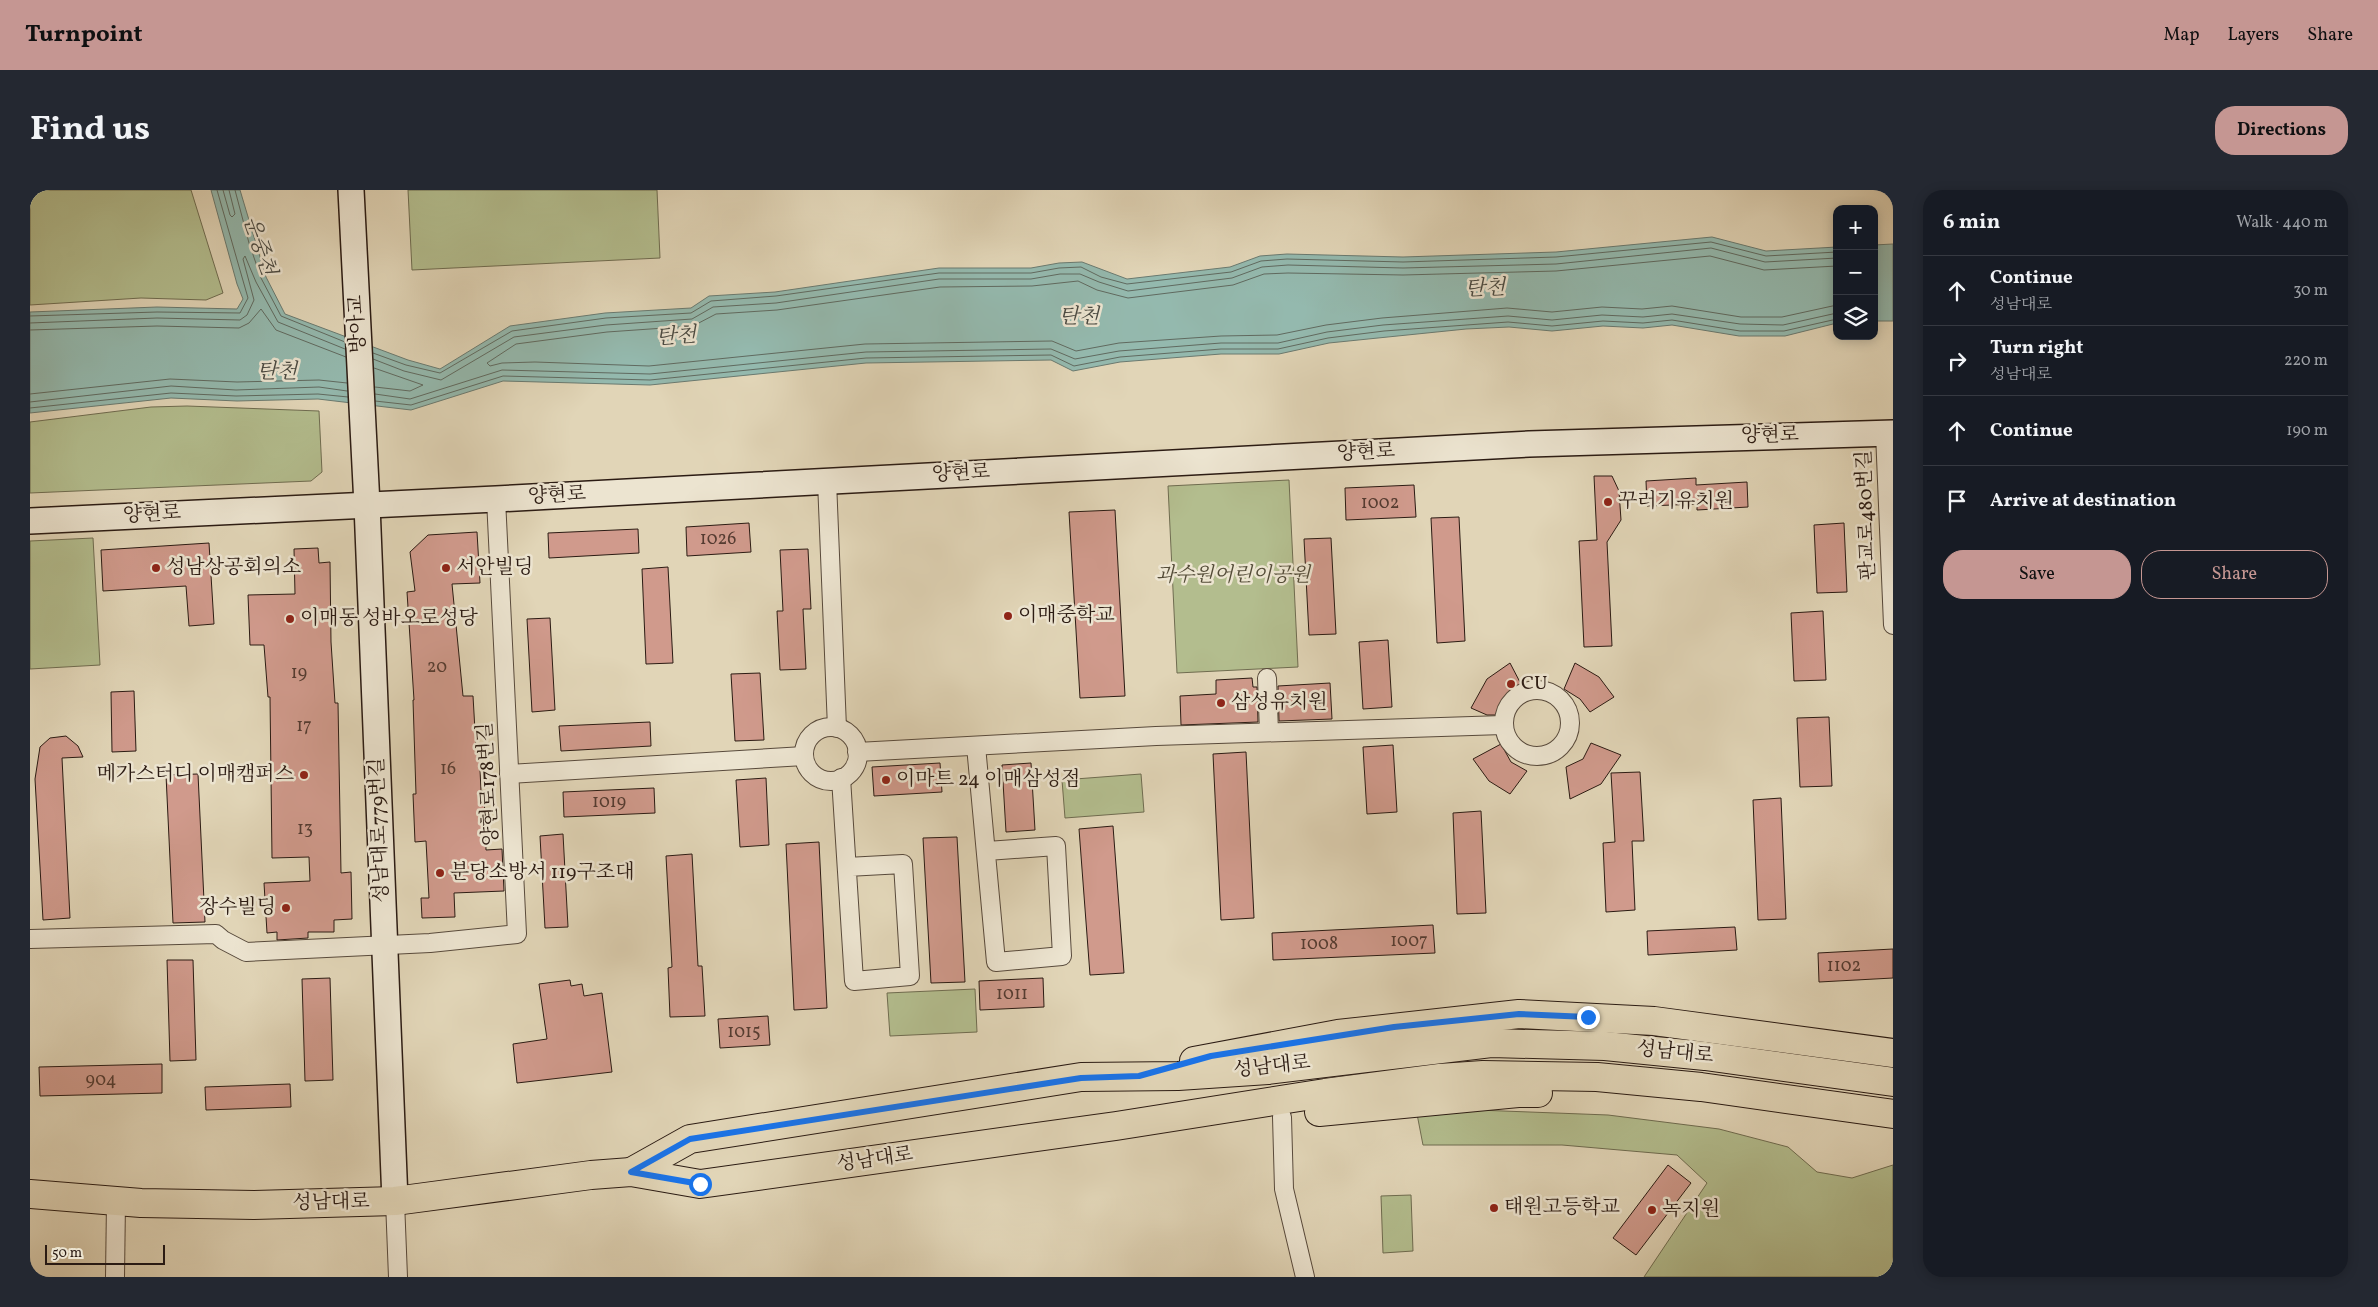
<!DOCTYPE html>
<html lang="en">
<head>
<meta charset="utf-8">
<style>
  :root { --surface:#171b24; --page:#242831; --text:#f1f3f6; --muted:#9ea1a6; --line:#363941; --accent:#c59692 }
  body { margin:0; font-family:Vollkorn,"Noto Serif KR",serif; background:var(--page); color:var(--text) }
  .controls { position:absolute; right:15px; top:15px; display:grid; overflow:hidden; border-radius:10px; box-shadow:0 2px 12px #0003 }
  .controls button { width:45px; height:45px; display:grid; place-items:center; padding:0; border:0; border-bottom:1px solid var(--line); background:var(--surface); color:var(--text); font:25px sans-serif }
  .scale { position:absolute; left:15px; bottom:12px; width:120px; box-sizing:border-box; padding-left:5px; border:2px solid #2b1b13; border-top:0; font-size:14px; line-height:18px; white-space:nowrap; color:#2b1b13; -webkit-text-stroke:4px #ece4d0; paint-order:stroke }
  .stop { position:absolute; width:15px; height:15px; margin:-11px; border:4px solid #1a73e8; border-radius:50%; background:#fff }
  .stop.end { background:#1a73e8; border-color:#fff; box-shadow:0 1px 5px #0008 }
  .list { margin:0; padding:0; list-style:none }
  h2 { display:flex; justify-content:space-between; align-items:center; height:65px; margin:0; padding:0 20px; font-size:21px }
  h2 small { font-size:16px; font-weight:400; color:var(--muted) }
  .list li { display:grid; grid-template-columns:32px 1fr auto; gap:15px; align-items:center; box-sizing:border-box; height:70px; padding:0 20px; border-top:1px solid var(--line) }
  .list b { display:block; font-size:19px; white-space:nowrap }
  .list p { margin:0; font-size:16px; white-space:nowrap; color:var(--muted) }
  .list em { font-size:16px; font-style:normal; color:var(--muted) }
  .actions { display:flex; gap:10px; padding:15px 20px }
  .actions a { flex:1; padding:11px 0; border:1px solid var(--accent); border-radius:20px; text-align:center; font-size:18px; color:var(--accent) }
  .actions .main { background:var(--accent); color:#111 }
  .icon { flex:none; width:28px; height:28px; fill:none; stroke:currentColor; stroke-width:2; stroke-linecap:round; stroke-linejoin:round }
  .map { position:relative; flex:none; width:1863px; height:1087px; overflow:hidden; border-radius:20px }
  header { display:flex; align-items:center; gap:30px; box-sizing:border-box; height:70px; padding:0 25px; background:var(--accent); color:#111 }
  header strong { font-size:24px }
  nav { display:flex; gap:28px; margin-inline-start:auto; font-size:18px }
  .intro { display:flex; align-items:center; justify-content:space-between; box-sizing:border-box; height:120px; padding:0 30px }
  h1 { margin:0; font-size:35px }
  .button { padding:12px 22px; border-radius:20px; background:var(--accent); color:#111; font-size:18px; font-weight:700 }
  main { display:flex; gap:30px; padding:0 30px }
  aside { flex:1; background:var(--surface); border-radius:20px; box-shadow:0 2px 12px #0003 }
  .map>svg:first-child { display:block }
  .green { fill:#b3bd8e; stroke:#6f6c50 }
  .water { fill:#94b9ae; stroke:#6a7a70 }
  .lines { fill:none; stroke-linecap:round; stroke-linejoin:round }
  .shore { stroke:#606a60; stroke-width:1 }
  .building { fill:#d09a8c; stroke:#2b1b13 }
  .street-casing { stroke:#584a3c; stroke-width:20 }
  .secondary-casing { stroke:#2b1b13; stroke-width:28 }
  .primary-casing { stroke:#2b1b13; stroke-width:30 }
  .street { stroke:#ece4d0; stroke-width:18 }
  .secondary { stroke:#ece4d0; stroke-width:25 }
  .primary { stroke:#e1d5b7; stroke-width:28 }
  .route { stroke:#1a73e8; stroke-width:6 }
  .poi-dot { fill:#8f2418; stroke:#ece4d0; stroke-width:2 }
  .labels { text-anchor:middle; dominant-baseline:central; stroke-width:5; stroke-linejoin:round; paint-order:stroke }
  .number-label { font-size:18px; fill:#543b31 }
  .street-label { font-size:20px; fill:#2b1b13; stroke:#ece4d0 }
  .poi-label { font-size:20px; fill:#2b1b13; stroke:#ece4d0; text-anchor:start }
  .park-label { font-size:20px; font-style:italic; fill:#544c38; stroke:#ece4d0 }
  .water-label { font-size:21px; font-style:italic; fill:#4a4a42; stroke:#ece4d0 }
</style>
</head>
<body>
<header>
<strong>Turnpoint</strong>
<nav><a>Map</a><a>Layers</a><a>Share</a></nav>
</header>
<div class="intro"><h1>Find us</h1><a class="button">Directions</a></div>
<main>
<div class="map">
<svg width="1863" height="1087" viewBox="0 0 1863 1087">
  <rect width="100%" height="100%" fill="#e1d5b7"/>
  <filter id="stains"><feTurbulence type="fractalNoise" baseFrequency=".004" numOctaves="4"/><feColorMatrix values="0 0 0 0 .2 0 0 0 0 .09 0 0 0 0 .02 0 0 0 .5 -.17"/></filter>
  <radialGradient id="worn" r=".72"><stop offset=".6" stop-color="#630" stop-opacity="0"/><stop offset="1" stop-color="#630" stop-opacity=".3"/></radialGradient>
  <g class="green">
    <polygon points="0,0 161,0 193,103 176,110 111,108 0,115"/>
    <polygon points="378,0 627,0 630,68 382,80"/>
    <polygon points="157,216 289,221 292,282 281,291 0,303 0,232 121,217"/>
    <polygon points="1259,290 1268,477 1147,483 1138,296"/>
    <polygon points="63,348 70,475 0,479 0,351"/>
    <polygon points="1111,584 1114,622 1035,628 1032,590"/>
    <polygon points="945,799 947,842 860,846 857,803"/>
    <polygon points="1447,920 1578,925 1689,939 1758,957 1787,982 1822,988 1863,975 1863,1087 1614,1087 1677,993 1647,965 1532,955 1393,955 1387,924"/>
    <polygon points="1381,1005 1383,1061 1353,1063 1351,1006"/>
  </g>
  <g class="water">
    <polygon points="181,0 210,0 236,87 255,124 378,170 410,179 480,136 575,123 661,118 679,106 745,102 909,78 1001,78 1029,73 1052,72 1097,89 1200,77 1230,66 1257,64 1373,67 1526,62 1682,47 1736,61 1807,57 1807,133 1755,146 1709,146 1642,135 1613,138 1573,136 1522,141 1479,137 1436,139 1299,153 1249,164 1191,164 1090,172 1043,181 1021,170 836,173 620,195 473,191 381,220 288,209 207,211 141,208 0,223 0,122 127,117 207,119 213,109 207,94"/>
    <polygon points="1863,54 1863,131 1844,131 1844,55"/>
  </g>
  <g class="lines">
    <g class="shore">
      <polyline points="193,0 200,25 202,27 205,24 199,0"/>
      <polyline points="205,0 219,53 231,88 251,126 315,152"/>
      <polyline points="1807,76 1734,80 1680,66 1526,81 1373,85 1258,83 1234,84 1203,95 1098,108 1067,100 1048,91 1002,96 910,97 747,120 686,124 663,136 577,142 486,154 457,173 460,176 472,173 505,172 619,176 835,154 1022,151 1046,161 1089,153 1191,146 1247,145 1296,135 1352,128 1477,118 1522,122 1572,117 1612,119 1642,116 1711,127 1752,127 1807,115"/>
      <polyline points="0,126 127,122 210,123 218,108 187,0"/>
      <polyline points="0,133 127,128 210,130 217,125 224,110 213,69 215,66 226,92 248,132 315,159"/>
      <polyline points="0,140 127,136 209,138 219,133 231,119 246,140 316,167"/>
      <polyline points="343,163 376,175 410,183 482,141 576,128 661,123 681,111 746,106 909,83 1001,83 1029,78 1051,77 1071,87 1097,94 1201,82 1231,71 1257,69 1373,72 1526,67 1681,52 1736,66 1807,62"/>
      <polyline points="343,169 374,181 411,190 484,147 576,135 662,129 683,117 746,113 909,89 1001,89 1030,84 1050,84 1069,92 1098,101 1202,88 1232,77 1258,75 1373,78 1526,74 1681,58 1735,72 1807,68"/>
      <polyline points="344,178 393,195 380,201 345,197"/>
      <polyline points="0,204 140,189 207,192 289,190 317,193"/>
      <polyline points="345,204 380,209 472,180 620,184 836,162 1021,159 1045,169 1089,161 1191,153 1248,153 1297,142 1353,135 1478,126 1522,130 1572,125 1613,127 1642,124 1710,134 1753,135 1807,123"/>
      <polyline points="345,211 381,215 473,186 620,190 836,168 1021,165 1044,176 1090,167 1191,159 1248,159 1298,148 1354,141 1478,132 1522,136 1573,131 1613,133 1642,130 1710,141 1754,141 1807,129"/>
      <polyline points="0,212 141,196 206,200 289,197 317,201"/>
      <polyline points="0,218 141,203 206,206 288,204 318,207"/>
    </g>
  </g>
  <g class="building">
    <polygon points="1564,286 1582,286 1589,301 1591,330 1577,352 1582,456 1554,457 1549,351 1567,350"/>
    <polygon points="1666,288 1666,295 1717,292 1718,317 1667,320 1667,314 1617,316 1616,291"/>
    <polygon points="1384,295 1386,327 1316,330 1315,298"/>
    <polygon points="1085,320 1095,506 1050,508 1039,322"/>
    <polygon points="1429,327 1435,451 1407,453 1401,328"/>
    <polygon points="719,333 721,362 657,366 656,337"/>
    <polygon points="1814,333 1817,402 1787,403 1784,335"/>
    <polygon points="608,339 609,363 519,368 518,343"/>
    <polygon points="447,342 450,393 422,394 433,506 443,506 446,558 449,558 451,601 454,601 456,660 472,659 474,701 424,703 425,727 392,728 391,708 399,708 396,651 385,652 383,604 386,604 383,510 384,510 377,402 385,401 380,362 398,345"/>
    <polygon points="1301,348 1306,444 1279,445 1274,349"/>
    <polygon points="179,353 184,434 159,436 156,396 73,401 71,360"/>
    <polygon points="288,358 289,373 300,372 301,452 305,513 308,513 311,683 321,682 322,729 304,730 304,742 278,742 278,748 247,750 247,742 237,743 234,693 280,691 279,667 242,668 240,507 238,507 234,455 220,455 218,405 265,404 264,359"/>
    <polygon points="778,359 781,419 773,419 776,479 750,480 747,421 753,421 750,360"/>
    <polygon points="638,377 643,473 616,474 612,379"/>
    <polygon points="1793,421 1796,490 1764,491 1761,423"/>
    <polygon points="520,428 525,520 502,522 497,429"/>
    <polygon points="1358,450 1362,517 1333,519 1329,452"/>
    <polygon points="1480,473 1492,496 1478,507 1468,525 1457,525 1441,518 1457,489"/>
    <polygon points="1545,473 1569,487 1584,507 1560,522 1550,509 1534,499"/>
    <polygon points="730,483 734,550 705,551 701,484"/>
    <polygon points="1222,488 1223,497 1227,497 1228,532 1151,535 1150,506 1186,504 1186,490"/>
    <polygon points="1300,493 1302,529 1249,531 1248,496"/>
    <polygon points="104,501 106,561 82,562 81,502"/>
    <polygon points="1799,527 1802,596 1770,597 1767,528"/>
    <polygon points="620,532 621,556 531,561 529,536"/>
    <polygon points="36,546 48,556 53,567 32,568 40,728 13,730 5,589 10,557 20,548"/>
    <polygon points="1561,553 1591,565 1571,594 1540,609 1536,577 1553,569"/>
    <polygon points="1471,554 1481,572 1497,581 1480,604 1459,591 1443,569"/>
    <polygon points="1363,555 1367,622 1337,624 1333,557"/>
    <polygon points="1216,562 1224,728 1191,730 1183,564"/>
    <polygon points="910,573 912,602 844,606 842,577"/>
    <polygon points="1001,573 1005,640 976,642 972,575"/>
    <polygon points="1610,582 1614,651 1602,651 1605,720 1576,722 1573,653 1585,652 1581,583"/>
    <polygon points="168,584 175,732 143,733 136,585"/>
    <polygon points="736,588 739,655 710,657 706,590"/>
    <polygon points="624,598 625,623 534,627 533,602"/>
    <polygon points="1751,608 1756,729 1728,730 1723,610"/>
    <polygon points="1451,621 1456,723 1427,724 1423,623"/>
    <polygon points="1083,636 1094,783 1060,785 1049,639"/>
    <polygon points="533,644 538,737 515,738 510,646"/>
    <polygon points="927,647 935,792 901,793 893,648"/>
    <polygon points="789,652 797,818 764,820 756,654"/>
    <polygon points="662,664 668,776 672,776 675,826 640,827 638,778 642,777 636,666"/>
    <polygon points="1403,735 1405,763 1243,770 1242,743"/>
    <polygon points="1705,737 1707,760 1618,765 1617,741"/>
    <polygon points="1863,759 1863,788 1789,792 1788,763"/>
    <polygon points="137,770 163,770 166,870 140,871"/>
    <polygon points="300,788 303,890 275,891 272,789"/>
    <polygon points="1013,788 1014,817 950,820 949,791"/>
    <polygon points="540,790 541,796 552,794 554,806 572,803 582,882 487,893 483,854 517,849 509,794"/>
    <polygon points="738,826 740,855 690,858 688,829"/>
    <polygon points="132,874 132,903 10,906 9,877"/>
    <polygon points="260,894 261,917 176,920 175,897"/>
    <polygon points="1638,975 1661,993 1606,1065 1583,1048"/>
  </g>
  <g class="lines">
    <defs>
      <g id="street">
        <polyline points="1855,243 1863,435"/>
        <polyline points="797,291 807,538"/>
        <polyline points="1237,488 1239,542"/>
        <circle cx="1507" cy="533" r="33"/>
        <circle cx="801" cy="564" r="27"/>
        <polyline points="946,556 966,772 1032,766 1026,656 957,661"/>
        <polyline points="827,562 1126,546 1473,535"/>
        <polyline points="479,584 774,566"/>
        <polyline points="811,588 824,791 880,786 873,674 817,677"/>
        <polyline points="0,749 186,744 193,750 216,762 400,753 487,744 466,309"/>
        <polyline points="1252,927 1254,999 1275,1087"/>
        <polyline points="365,1011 368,1087"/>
        <polyline points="85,1087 86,1012"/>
      </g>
      <g id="secondary">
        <polyline points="321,0 337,315 365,1011"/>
        <polyline points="0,331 466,309 1499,254 1863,243"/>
      </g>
      <g id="primary">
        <polyline points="1164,871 1308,844 1489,824 1624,831 1863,863"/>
        <polyline points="1289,922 1488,903 1508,903"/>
        <polyline points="601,982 660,949 1051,887 1148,886 1238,880 1461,853 1575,856 1675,866 1863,892"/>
        <polyline points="0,1004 111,1013 224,1015 365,1011 561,985 601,982 670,994 1086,936 1295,903 1410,888 1453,885 1567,887 1671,897 1863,924"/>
      </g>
    </defs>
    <use href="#street" class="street-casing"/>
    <use href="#secondary" class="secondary-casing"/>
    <use href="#primary" class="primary-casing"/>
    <use href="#street" class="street"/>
    <use href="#secondary" class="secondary"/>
    <use href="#primary" class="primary"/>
  </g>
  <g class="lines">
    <polyline class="route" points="670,994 601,982 660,949 1051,888 1109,886 1181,866 1364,837 1489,824 1558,827"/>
  </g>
  <g class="poi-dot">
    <circle cx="1578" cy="312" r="5"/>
    <circle cx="126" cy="378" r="5"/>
    <circle cx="416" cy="378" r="5"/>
    <circle cx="978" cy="426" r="5"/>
    <circle cx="260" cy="429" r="5"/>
    <circle cx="1481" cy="494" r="5"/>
    <circle cx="1191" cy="513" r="5"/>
    <circle cx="274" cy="585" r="5"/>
    <circle cx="856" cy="590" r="5"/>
    <circle cx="410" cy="683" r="5"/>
    <circle cx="256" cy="718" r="5"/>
    <circle cx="1464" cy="1018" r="5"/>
    <circle cx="1622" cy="1020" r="5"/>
  </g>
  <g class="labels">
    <g class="number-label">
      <text x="1350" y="313">1002</text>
      <text x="688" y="349">1026</text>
      <text x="407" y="477">20</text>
      <text x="269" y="483">19</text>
      <text x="274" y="536">17</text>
      <text x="418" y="579">16</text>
      <text x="579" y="612">1019</text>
      <text x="275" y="639">13</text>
      <text x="1379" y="751">1007</text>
      <text x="1289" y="754">1008</text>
      <text x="1814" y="776">1102</text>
      <text x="982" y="804">1011</text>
      <text x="714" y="842">1015</text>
      <text x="71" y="890">904</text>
    </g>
    <g class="street-label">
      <text transform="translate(328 134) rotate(-93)">방아교</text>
      <text transform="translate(1740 246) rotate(-1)">양현로</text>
      <text transform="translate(1336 263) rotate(-3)">양현로</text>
      <text transform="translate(931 284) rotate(-3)">양현로</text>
      <text transform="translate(527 306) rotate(-3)">양현로</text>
      <text transform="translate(122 325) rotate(-3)">양현로</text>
      <text transform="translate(1837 325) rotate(-92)">판교로480번길</text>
      <text transform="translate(459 594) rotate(-93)">양현로178번길</text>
      <text transform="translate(350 640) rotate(-92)">성남대로779번길</text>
      <text transform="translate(1645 863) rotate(6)">성남대로</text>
      <text transform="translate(1242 877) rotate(-6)">성남대로</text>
      <text transform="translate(845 970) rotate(-8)">성남대로</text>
      <text transform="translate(301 1013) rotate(-1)">성남대로</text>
    </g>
    <g class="poi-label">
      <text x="1588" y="312">꾸러기유치원</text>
      <text x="136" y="378">성남상공회의소</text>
      <text x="426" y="378">서안빌딩</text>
      <text x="988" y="426">이매중학교</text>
      <text x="270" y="429">이매동 성바오로성당</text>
      <text x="1491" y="494">CU</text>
      <text x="1201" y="513">삼성유치원</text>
      <text x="264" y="585" text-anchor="end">메가스터디 이매캠퍼스</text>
      <text x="866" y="590">이마트 24 이매삼성점</text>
      <text x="420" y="683">분당소방서 119구조대</text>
      <text x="246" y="718" text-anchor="end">장수빌딩</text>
      <text x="1474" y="1018">태원고등학교</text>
      <text x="1632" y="1020">녹지원</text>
    </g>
    <g class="park-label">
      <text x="1203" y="386">과수원어린이공원</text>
    </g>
    <g class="water-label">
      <text transform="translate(229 56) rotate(71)">운중천</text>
      <text transform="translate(1455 99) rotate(-2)">탄천</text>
      <text x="1049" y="127">탄천</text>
      <text transform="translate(646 147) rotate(-4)">탄천</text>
      <text x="247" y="182">탄천</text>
    </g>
  </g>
  <rect width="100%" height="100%" filter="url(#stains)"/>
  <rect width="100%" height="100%" fill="url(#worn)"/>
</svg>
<div class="controls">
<button>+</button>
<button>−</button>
<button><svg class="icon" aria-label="layers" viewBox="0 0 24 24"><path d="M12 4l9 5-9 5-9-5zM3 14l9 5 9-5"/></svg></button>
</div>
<div class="scale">50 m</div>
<div class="stop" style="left:670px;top:994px"></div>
<div class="stop end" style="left:1558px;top:827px"></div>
</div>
<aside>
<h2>6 min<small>Walk · 440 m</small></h2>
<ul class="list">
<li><svg class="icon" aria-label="ahead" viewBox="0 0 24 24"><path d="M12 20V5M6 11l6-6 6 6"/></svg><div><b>Continue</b><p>성남대로</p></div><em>30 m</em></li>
<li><svg class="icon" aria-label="right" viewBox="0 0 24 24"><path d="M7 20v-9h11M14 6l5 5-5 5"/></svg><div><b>Turn right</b><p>성남대로</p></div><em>220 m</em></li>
<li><svg class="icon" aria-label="ahead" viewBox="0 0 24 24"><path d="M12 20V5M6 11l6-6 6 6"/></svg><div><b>Continue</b></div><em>190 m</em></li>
<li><svg class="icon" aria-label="arrive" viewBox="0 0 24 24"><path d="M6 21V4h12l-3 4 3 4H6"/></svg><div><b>Arrive at destination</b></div></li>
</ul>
<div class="actions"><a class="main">Save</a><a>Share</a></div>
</aside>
</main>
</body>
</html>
